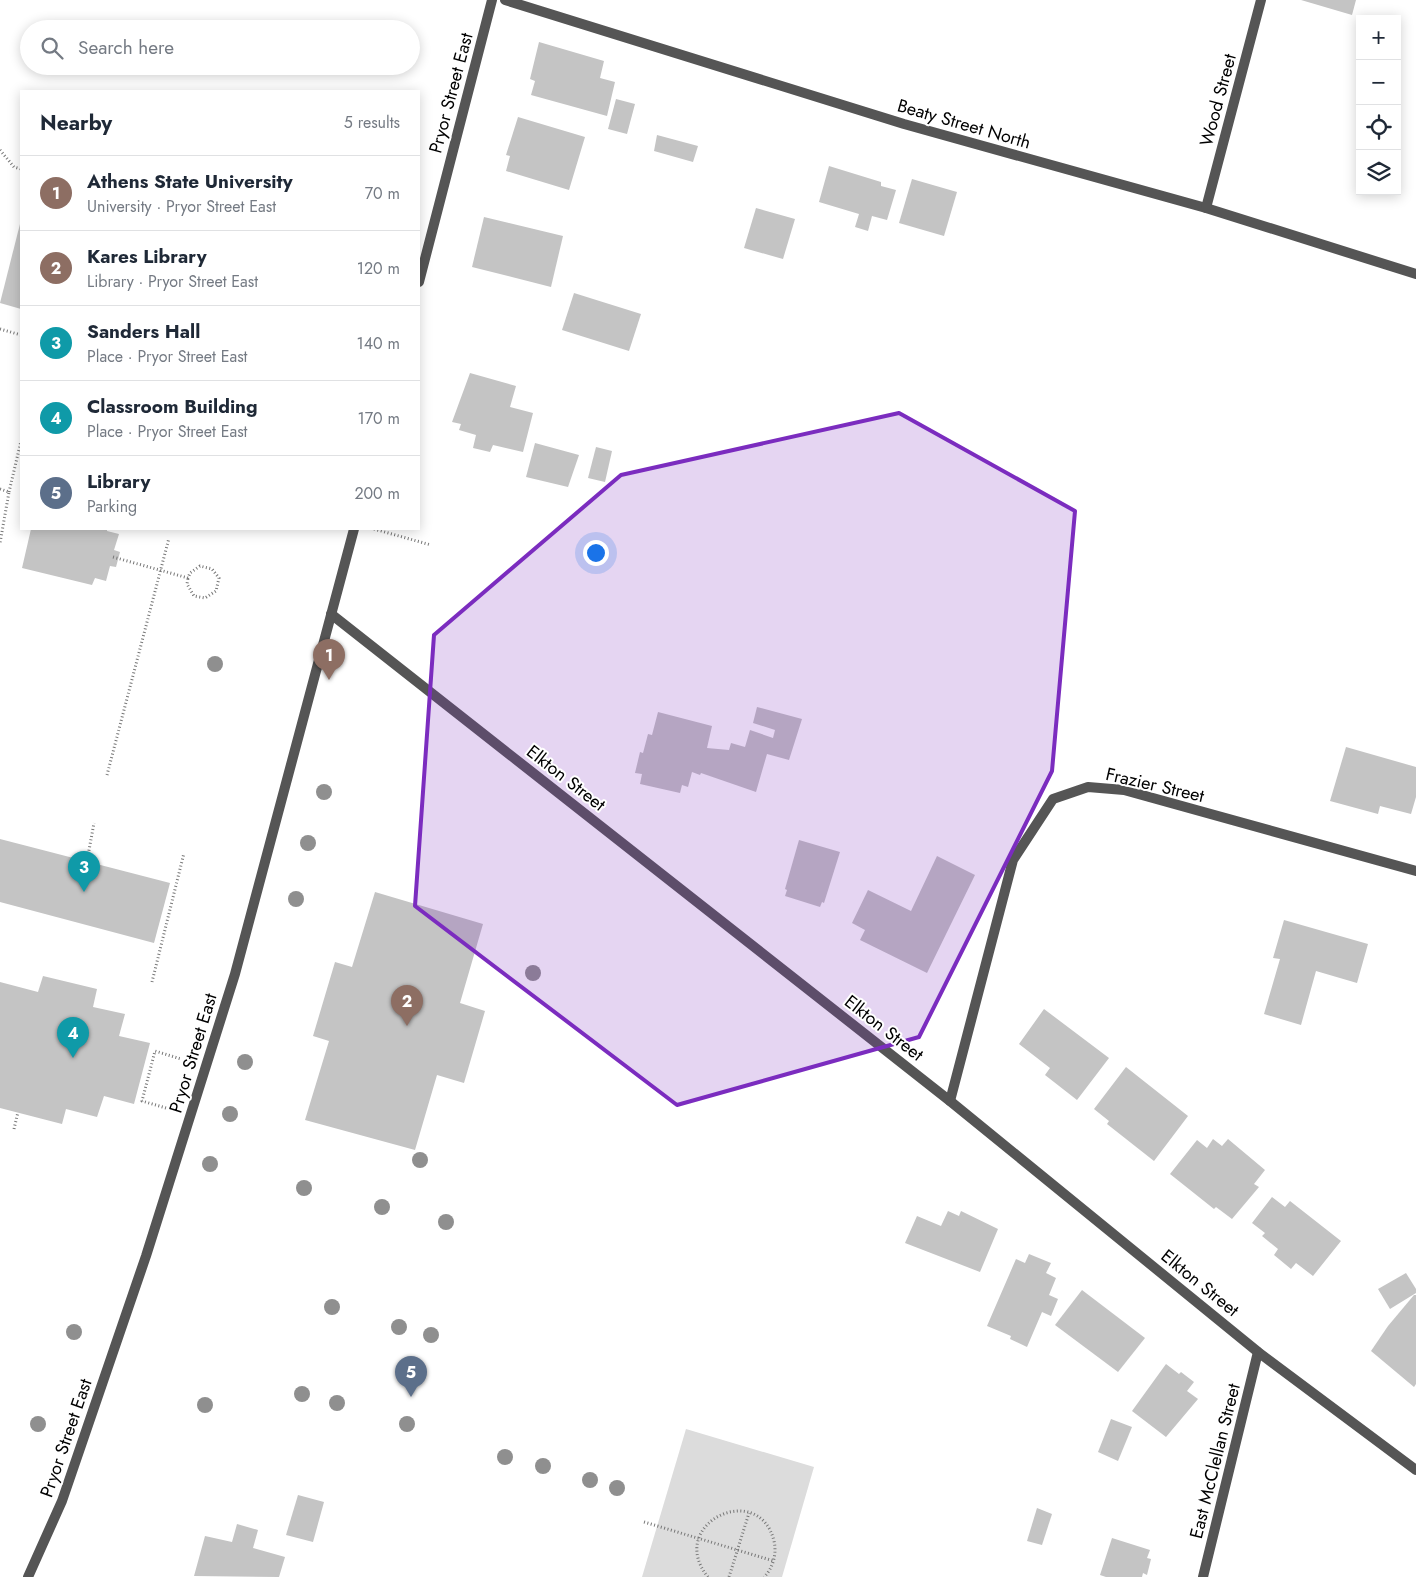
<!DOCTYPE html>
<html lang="en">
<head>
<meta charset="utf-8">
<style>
  :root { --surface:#fff; --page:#f2f2f3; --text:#1f2937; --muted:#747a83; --line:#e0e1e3; --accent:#2563eb }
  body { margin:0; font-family:Jost,sans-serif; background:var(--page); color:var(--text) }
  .controls { position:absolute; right:15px; top:15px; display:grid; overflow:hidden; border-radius:0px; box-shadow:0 2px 12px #0003 }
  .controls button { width:45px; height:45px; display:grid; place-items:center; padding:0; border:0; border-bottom:1px solid var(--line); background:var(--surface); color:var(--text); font:25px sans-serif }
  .you { position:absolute; left:595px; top:552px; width:18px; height:18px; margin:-12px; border:4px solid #fff; border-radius:50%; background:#1a73e8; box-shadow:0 0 0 8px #1a73e833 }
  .badge { display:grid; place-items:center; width:32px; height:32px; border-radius:50%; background:var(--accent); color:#fff; font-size:16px; font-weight:700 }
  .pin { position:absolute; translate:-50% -41px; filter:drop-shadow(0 1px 2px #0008) }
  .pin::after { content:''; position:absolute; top:26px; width:18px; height:15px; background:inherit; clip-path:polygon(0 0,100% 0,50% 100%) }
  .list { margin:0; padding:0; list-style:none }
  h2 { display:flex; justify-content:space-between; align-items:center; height:65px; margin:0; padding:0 20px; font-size:21px }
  h2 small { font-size:16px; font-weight:400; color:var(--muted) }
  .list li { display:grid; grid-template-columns:32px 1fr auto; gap:15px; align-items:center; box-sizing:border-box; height:75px; padding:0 20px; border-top:1px solid var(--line) }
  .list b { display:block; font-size:19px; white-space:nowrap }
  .list p { margin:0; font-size:16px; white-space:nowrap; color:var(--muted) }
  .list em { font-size:16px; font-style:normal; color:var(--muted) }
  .icon { flex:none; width:28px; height:28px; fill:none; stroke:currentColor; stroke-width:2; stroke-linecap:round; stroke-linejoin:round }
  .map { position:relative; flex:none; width:1416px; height:1577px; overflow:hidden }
  .search { position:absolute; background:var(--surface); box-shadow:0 2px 12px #0003; left:20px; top:20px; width:400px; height:55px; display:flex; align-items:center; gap:12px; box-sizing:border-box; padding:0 18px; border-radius:28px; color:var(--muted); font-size:19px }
  .panel { position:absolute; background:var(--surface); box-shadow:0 2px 12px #0003; left:20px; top:90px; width:400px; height:440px; border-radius:0px }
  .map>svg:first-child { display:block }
  .green { fill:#dcdcdc }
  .building { fill:#c4c4c4 }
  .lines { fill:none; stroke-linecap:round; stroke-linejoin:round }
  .path { stroke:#777; stroke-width:3; stroke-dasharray:1 2.5; stroke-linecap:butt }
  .minor { stroke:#555; stroke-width:10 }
  .tertiary { stroke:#555; stroke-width:10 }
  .tree { fill:#8f8f8f }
  .marked { fill:#7b2cbf; fill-opacity:0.2; stroke:#7b2cbf; stroke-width:4; stroke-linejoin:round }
  .labels { text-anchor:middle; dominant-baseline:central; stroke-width:4; stroke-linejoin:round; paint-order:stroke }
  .street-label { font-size:18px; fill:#000; stroke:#fff }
</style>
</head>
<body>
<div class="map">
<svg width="1416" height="1577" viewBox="0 0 1416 1577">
  <rect width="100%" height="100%" fill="#fff"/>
  <polygon class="green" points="686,1429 814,1467 782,1577 642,1577"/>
  <g class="building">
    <polygon points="1301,0 1356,0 1352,15"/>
    <polygon points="539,42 604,61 600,78 615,82 607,116 531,95 535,81 530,79"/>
    <polygon points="616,99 635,104 627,134 608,129"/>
    <polygon points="518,117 585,137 569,190 506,171 510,156 506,155"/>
    <polygon points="657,135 698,146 693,162 654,151"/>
    <polygon points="829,166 881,182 881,186 896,190 887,220 872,216 868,231 855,227 859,214 819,202"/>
    <polygon points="912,179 957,192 944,236 899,223"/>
    <polygon points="756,208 795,219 783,259 744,248"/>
    <polygon points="484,217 563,236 551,287 472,267"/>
    <polygon points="21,220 21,309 0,303"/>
    <polygon points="574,293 641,314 629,351 562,330"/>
    <polygon points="470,373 516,386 510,407 533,413 523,452 493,445 490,452 473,448 476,435 459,430 461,424 452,422"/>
    <polygon points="535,443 579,455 568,487 526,477"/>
    <polygon points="596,447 612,451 605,482 588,478"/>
    <polygon points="31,529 107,529 107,531 119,534 114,550 120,552 116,567 110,566 106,581 95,578 92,585 22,568"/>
    <polygon points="757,707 802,719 789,760 767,754 756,792 701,773 700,775 692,772 688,787 682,785 680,793 640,784 642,774 635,773 640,752 643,753 648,734 652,735 658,712 712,726 707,748 729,750 731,743 745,747 750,730 773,738 775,730 753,723"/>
    <polygon points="1346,747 1416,767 1416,797 1411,814 1380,806 1378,814 1330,801"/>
    <polygon points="0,839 170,883 154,943 0,902"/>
    <polygon points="799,840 840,852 824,903 822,902 820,907 785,896 787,890 785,889"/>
    <polygon points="937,856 975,875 927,973 860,940 865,930 852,923 868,890 911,911"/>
    <polygon points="375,892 483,924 460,1003 485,1011 464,1083 437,1075 415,1150 305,1120 329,1041 313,1036 335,962 352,967"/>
    <polygon points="1284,920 1368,944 1357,983 1316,971 1301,1025 1264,1014 1280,959 1273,958"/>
    <polygon points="43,976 97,989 93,1007 125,1014 119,1036 150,1043 134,1104 104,1096 97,1117 66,1109 62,1124 0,1108 0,982 38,992"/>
    <polygon points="1044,1009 1109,1058 1077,1100 1045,1075 1050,1068 1019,1044"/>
    <polygon points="1126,1067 1188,1116 1154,1161 1107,1124 1109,1121 1094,1109"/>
    <polygon points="1213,1139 1222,1146 1228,1139 1265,1170 1254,1184 1259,1187 1232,1219 1216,1207 1214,1209 1170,1174 1197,1140 1207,1148"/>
    <polygon points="1272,1197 1285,1207 1290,1201 1341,1241 1313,1276 1296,1263 1291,1269 1274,1255 1278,1249 1262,1236 1265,1233 1252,1223"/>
    <polygon points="948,1211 959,1216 961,1211 998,1229 980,1272 905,1243 917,1216 941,1226"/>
    <polygon points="1029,1254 1051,1263 1046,1273 1056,1278 1049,1295 1058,1299 1051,1316 1042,1312 1027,1347 1010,1339 1011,1336 987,1326 1016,1259 1025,1263"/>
    <polygon points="1406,1273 1416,1289 1416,1293 1390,1309 1378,1289"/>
    <polygon points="1082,1290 1145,1338 1118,1372 1055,1325"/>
    <polygon points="1414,1295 1416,1295 1416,1384 1414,1387 1371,1351 1388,1326"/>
    <polygon points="1166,1364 1179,1374 1181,1372 1194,1382 1187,1391 1198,1399 1166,1437 1132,1411"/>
    <polygon points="1111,1419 1132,1427 1118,1461 1098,1452"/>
    <polygon points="298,1495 324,1502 313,1542 286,1535"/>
    <polygon points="1037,1508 1052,1514 1042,1545 1027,1541"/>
    <polygon points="237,1524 258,1530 253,1548 285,1557 279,1577 194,1576 205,1536 232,1542"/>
    <polygon points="1112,1538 1150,1550 1147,1558 1151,1559 1147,1575 1143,1573 1142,1577 1106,1577 1100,1575"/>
  </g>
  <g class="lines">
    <g class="path">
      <polyline points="0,150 14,167 21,169"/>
      <polyline points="0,329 21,335"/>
      <polyline points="0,489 9,492 0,543"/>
      <polyline points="9,492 21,441"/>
      <polyline points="374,529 431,545"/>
      <polyline points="113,557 188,578 190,573 200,566 212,569 219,578 216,591 205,598 194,596 187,584 188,578"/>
      <polyline points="107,775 169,538"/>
      <polyline points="87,861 94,823"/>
      <polyline points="152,982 184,853"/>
      <polyline points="166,1108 142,1101 155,1051 181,1059"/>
      <polyline points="14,1129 18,1112"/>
      <polyline points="644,1522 774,1561"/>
      <path d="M708,1577c-43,-53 51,-98 66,-36 3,13 -1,27 -10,36"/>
      <polyline points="729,1577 749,1513"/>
    </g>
    <g class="minor">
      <polyline points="505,0 904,124 1206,208 1416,274"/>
      <polyline points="1206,208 1261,0"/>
      <polyline points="950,1101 1013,860 1053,799 1088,787 1124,790 1416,871"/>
      <polyline points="1203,1577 1258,1352"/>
    </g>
    <g class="tertiary">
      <polyline points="419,282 492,0"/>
      <polyline points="331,614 950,1101 1258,1352 1416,1470"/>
      <polyline points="28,1577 62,1501 146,1256 235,974 354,529"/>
    </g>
  </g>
  <g class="tree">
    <circle cx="215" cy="664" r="8"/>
    <circle cx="324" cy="792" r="8"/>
    <circle cx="308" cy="843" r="8"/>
    <circle cx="296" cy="899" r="8"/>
    <circle cx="533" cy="973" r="8"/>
    <circle cx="245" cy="1062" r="8"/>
    <circle cx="230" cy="1114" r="8"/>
    <circle cx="420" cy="1160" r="8"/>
    <circle cx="210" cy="1164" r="8"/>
    <circle cx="304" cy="1188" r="8"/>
    <circle cx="382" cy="1207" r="8"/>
    <circle cx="446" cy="1222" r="8"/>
    <circle cx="332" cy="1307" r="8"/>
    <circle cx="399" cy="1327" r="8"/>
    <circle cx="74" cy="1332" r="8"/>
    <circle cx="431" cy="1335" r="8"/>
    <circle cx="302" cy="1394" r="8"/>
    <circle cx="337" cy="1403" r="8"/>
    <circle cx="205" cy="1405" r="8"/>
    <circle cx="38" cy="1424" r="8"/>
    <circle cx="407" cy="1424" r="8"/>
    <circle cx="505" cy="1457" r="8"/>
    <circle cx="543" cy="1466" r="8"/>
    <circle cx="590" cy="1480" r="8"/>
    <circle cx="617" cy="1488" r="8"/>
  </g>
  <path class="marked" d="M899,413l176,98 -23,260 -133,266 -242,68 -262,-199 19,-271 187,-160z"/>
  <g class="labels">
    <g class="street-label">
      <text transform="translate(451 93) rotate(-75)">Pryor Street East</text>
      <text transform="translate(1218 100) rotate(-75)">Wood Street</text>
      <text transform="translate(964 124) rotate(16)">Beaty Street North</text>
      <text transform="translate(566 778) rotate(38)">Elkton Street</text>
      <text transform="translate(1155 785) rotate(13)">Frazier Street</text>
      <text transform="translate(884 1028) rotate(38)">Elkton Street</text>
      <text transform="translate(193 1053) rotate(-73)">Pryor Street East</text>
      <text transform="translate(1200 1283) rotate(39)">Elkton Street</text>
      <text transform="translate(66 1438) rotate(-71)">Pryor Street East</text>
      <text transform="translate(1215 1461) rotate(-76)">East McClellan Street</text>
    </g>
  </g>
</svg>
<div class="controls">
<button>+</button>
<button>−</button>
<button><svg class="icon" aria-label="locate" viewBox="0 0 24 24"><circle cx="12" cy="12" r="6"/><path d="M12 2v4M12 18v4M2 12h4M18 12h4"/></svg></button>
<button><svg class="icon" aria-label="layers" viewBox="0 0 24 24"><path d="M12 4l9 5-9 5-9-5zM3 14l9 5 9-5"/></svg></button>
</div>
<div class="you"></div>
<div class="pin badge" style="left:329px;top:680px;background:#8d6e63">1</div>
<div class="pin badge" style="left:407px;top:1026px;background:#8d6e63">2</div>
<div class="pin badge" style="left:84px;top:892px;background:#0f9aa8">3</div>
<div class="pin badge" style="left:73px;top:1058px;background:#0f9aa8">4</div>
<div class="pin badge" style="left:411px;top:1397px;background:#5c6f8a">5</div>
<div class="search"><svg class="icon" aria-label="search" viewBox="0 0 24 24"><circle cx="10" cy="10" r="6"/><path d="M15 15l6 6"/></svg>Search here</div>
<section class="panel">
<h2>Nearby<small>5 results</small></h2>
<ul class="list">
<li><span class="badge" style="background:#8d6e63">1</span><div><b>Athens State University</b><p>University · Pryor Street East</p></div><em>70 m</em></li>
<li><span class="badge" style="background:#8d6e63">2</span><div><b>Kares Library</b><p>Library · Pryor Street East</p></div><em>120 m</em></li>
<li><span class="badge" style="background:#0f9aa8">3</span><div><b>Sanders Hall</b><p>Place · Pryor Street East</p></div><em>140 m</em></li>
<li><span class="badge" style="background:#0f9aa8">4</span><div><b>Classroom Building</b><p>Place · Pryor Street East</p></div><em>170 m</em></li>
<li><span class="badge" style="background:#5c6f8a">5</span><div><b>Library</b><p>Parking</p></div><em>200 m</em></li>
</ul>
</section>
</div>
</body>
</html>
